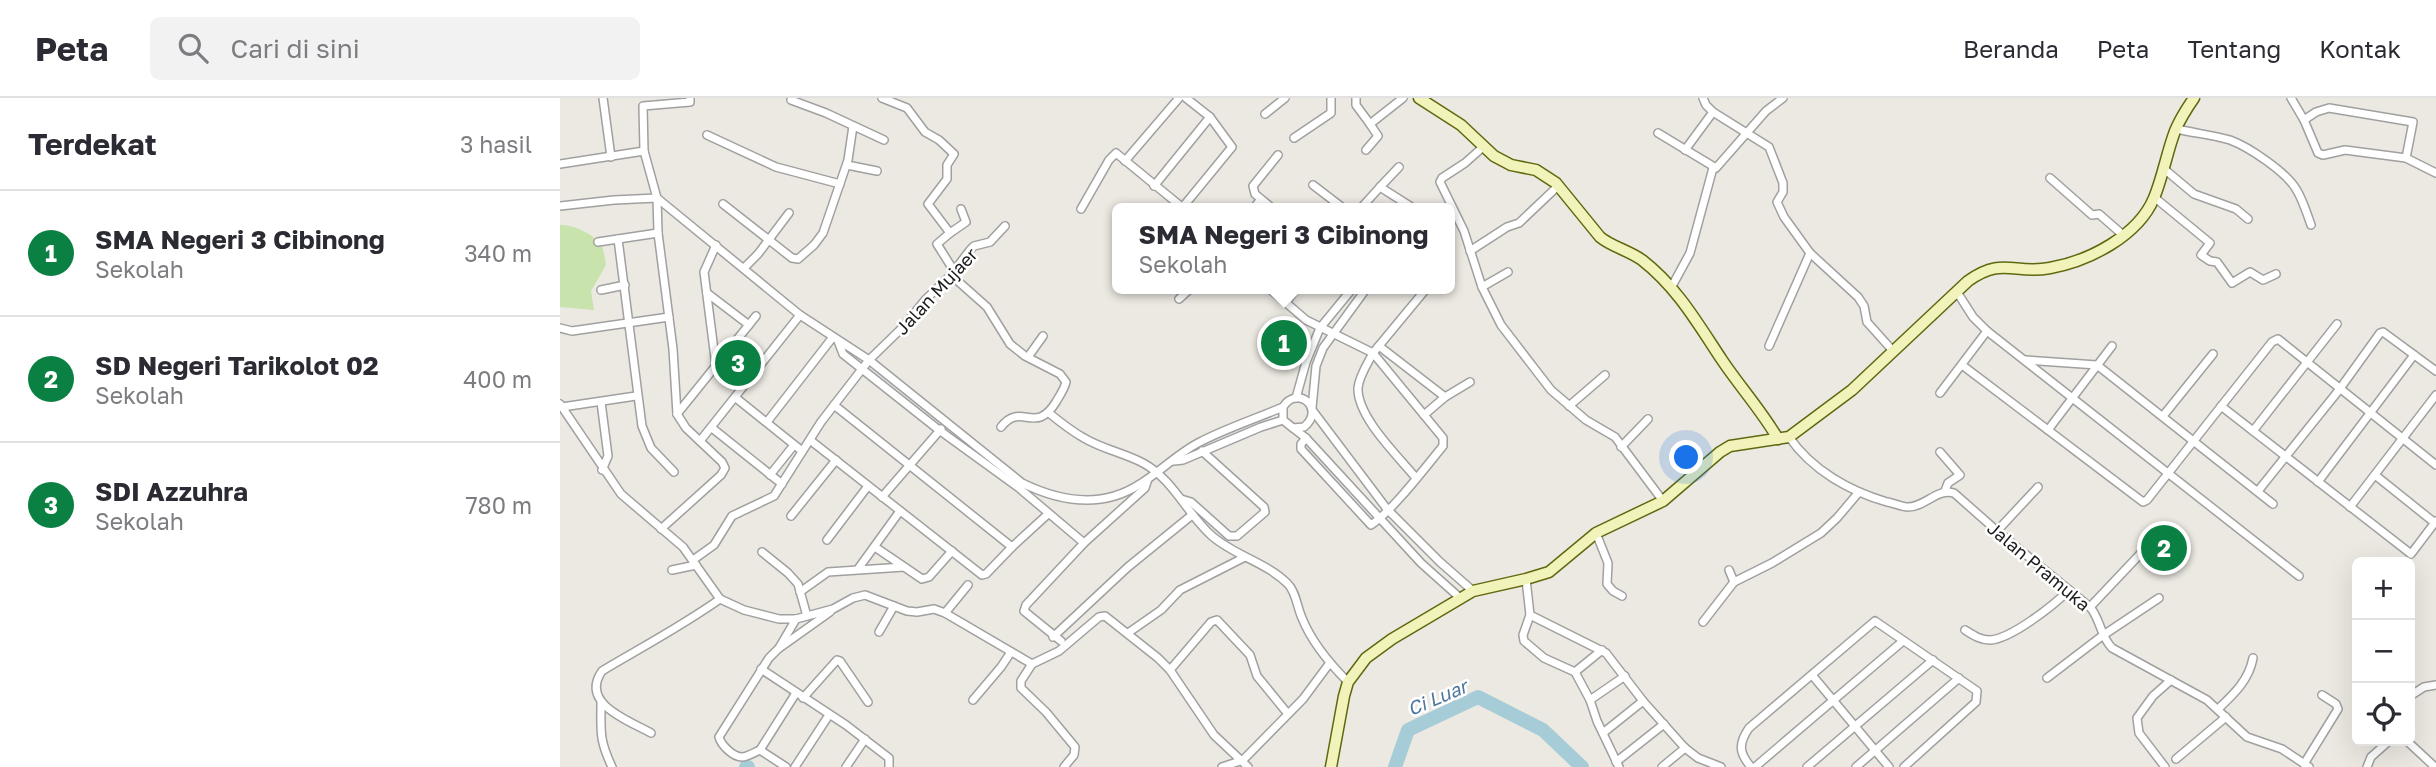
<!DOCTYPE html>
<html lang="id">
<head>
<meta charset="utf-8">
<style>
  :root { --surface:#fff; --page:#f2f2f3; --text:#2b2b33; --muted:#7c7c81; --line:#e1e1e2; --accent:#0b8043 }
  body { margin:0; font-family:"Golos Text",sans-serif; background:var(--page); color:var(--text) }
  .controls { position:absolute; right:21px; bottom:21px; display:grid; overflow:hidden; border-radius:10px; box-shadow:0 7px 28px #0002 }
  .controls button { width:63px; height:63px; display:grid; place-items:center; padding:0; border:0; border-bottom:2px solid var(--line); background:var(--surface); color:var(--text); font:35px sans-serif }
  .you { position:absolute; left:1127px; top:360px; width:24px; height:24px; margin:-18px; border:5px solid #fff; border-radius:50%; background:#1a73e8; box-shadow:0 0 0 10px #1a73e833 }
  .badge { display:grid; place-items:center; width:46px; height:46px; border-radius:50%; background:var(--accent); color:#fff; font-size:23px; font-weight:700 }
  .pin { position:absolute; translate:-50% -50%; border:4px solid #fff; box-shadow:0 2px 7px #0006 }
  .popup { position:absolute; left:552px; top:105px; width:343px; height:91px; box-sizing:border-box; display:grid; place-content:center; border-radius:10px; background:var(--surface); filter:drop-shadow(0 2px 5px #0005); font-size:23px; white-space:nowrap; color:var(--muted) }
  .popup b { font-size:26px; color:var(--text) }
  .popup::after { content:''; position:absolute; left:50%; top:100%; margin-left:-14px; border:14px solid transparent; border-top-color:var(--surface) }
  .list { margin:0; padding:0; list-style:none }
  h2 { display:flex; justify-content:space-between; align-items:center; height:91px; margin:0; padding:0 28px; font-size:30px }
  h2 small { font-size:23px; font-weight:400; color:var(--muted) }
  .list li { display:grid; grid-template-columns:46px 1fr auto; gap:21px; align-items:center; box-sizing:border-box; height:126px; padding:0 28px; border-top:2px solid var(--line) }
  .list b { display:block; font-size:26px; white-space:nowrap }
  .list p { margin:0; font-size:23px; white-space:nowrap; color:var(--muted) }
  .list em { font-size:23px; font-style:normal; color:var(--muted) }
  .icon { flex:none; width:38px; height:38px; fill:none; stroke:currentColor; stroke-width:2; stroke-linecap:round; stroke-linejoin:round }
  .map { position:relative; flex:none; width:1876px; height:669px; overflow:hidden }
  header { display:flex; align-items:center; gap:42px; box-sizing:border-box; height:98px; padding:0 35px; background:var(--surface); border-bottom:2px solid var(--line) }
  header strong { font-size:33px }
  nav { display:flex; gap:38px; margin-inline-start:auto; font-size:24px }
  .search { width:490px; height:63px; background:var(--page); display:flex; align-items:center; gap:18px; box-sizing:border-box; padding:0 24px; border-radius:10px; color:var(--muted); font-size:26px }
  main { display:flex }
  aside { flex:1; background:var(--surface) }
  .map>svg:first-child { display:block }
  .grass { fill:#c8e3ac }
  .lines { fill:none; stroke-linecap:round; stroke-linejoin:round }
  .river { stroke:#a6ccd7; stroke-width:14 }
  .street-casing { stroke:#a0a0a0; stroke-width:10 }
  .secondary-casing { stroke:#5f680e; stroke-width:13 }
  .street { stroke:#fff; stroke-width:7 }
  .secondary { stroke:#f1f3ba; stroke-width:10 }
  .labels { text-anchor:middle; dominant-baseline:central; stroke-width:5; stroke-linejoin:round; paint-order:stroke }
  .street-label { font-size:18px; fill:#1c1c1c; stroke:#fff }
  .water-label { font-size:19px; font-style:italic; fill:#4e769c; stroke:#fff }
</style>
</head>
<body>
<header>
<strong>Peta</strong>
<div class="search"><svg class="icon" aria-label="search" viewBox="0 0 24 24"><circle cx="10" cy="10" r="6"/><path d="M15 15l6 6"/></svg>Cari di sini</div>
<nav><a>Beranda</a><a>Peta</a><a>Tentang</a><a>Kontak</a></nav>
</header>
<main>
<aside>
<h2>Terdekat<small>3 hasil</small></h2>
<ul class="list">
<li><span class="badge">1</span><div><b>SMA Negeri 3 Cibinong</b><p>Sekolah</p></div><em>340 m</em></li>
<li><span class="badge">2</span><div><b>SD Negeri Tarikolot 02</b><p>Sekolah</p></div><em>400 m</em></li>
<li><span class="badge">3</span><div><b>SDI Azzuhra</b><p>Sekolah</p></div><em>780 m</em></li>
</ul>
</aside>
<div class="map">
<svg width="1876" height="669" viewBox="0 0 1876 669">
  <rect width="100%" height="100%" fill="#ece9e2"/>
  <path class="grass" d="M0,127c13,-1 36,10 42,22 2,4 3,12 4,18l-15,26 3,19 -34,-3z"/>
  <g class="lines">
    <g class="river">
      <polyline points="186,669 188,669"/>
      <polyline points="835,669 848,632 918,599 983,632 1022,669"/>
    </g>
    <defs>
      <g id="street">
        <polyline points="43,0 51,59"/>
        <polyline points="322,0 347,10 365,34 379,42 394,56 387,67 387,81 368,106 390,135 377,146 394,173"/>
        <polyline points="796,0 796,7 810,26"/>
        <polyline points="1143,0 1146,7 1153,14 1209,49 1223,85 1223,94 1217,104 1224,119 1250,155 1298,199 1304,208 1307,224 1333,253"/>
        <polyline points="1731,0 1744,22 1758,55 1763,57 1785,52 1846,60 1876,75"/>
        <polyline points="231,2 266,15 324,42"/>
        <polyline points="705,16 725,0"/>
        <polyline points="1744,22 1756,14 1769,10 1853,24 1846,60"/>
        <path d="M1616,31c18,4 37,6 54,11 19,7 56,32 66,49 7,11 11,25 15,36"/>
        <polyline points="1098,35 1156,70 1206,13 1223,0"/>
        <polyline points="147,37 216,69 280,86"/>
        <polyline points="734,40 771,15 771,0"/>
        <polyline points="923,49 905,65 882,80 880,84 904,133 922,189 941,227 991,292 1026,322 1055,339 1103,403"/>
        <polyline points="806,52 818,38 810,26 843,0"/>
        <polyline points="1125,52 1153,14"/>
        <polyline points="565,63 619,0"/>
        <polyline points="0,66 84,53"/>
        <polyline points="287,67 317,73"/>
        <polyline points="1603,70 1634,96 1676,111 1688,121"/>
        <polyline points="1490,80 1532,117 1539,116 1563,137"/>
        <polyline points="753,87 783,110"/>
        <polyline points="594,88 650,19"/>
        <polyline points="820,89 839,69"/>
        <polyline points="1594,99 1650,145 1641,157 1650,163 1657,164 1672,185 1690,174 1703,182 1716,176"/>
        <polyline points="163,106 232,160 238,161 254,147 263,135 288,62 293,28"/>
        <path d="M0,108l54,-6 43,-2 143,117 69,45 153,123c39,19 80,26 118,1 20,-12 37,-30 58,-41 26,-14 57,-24 85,-36 15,-23 43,2 21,20l-11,1 -10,-8v-13"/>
        <polyline points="622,110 672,49 650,19 626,0"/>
        <polyline points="694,110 700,102"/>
        <polyline points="712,110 695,96 693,88 718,57"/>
        <polyline points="801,110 820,89 853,110"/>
        <polyline points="521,111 549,62 556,55 623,110"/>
        <polyline points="98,135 58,141 82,328 91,350 114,374"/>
        <polyline points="390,135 406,124 401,111"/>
        <polyline points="38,144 58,141"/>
        <polyline points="156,147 144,174 156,268"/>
        <polyline points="910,153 947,129 959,125 999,87"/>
        <polyline points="184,170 198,156 229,115"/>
        <path d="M391,177l36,32 23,37 15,12 35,18 6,8c-2,8 -6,13 -10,20 -21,34 -35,-1 -55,25"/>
        <polyline points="922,189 948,174"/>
        <polyline points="1111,190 1130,155 1153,70"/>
        <polyline points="710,191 746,222 813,255 866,191"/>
        <polyline points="41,192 65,187"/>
        <polyline points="1397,194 1413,219 1427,233 1739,478"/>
        <polyline points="147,195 189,227"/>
        <polyline points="619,201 630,191"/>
        <polyline points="726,204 736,191"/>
        <polyline points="0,230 12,233 109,219"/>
        <polyline points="278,243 283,256 379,332 459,390 524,445"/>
        <polyline points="819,248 885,299 910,284"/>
        <polyline points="1209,248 1250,155"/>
        <polyline points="468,259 483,238"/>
        <polyline points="1465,262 1537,267 1713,406"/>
        <polyline points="1402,267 1583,404 1587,402 1712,244 1718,241 1876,367"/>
        <polyline points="1380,295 1427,233"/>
        <polyline points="176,300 242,353"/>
        <polyline points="736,300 746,264 760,230 792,191"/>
        <polyline points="41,304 48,358 42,372"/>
        <polyline points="0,306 61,396 123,449 160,501 184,512 219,521 236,521 273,511 293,500 305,497 347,513 357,514 374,511 385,515 472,566 499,553 539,519 545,518 598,560 610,572 654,637 688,669"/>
        <polyline points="274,307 452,449"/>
        <polyline points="1009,308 1045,277"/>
        <polyline points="1661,308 1851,456 1876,423"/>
        <polyline points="2,309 76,298"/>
        <polyline points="752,310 756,268 763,250 806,191"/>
        <polyline points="753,313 827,411 880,464 913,493"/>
        <path d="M489,315c11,9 22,18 35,25 18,11 40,15 59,25 30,16 44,51 69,73 23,20 54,26 76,48 8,8 9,23 14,34 10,25 27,45 46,64"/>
        <polyline points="117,316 196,218"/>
        <polyline points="864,317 885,299"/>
        <polyline points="1603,318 1653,256"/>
        <polyline points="207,324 273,239"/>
        <polyline points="152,330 222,386"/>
        <polyline points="733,330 746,340 861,465 899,499"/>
        <polyline points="1488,332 1552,248"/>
        <polyline points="1693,333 1777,226"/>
        <path d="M1229,339c23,33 60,54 98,65 7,1 15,5 21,5 17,0 29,-19 46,-14l43,38 93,76c11,13 10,29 22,41l95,52 40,37 35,12 27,18"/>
        <path d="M746,340l-5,6v5l70,76c23,-16 53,-56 72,-79v-8l-70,-85c-5,10 -14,23 -15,35 -1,29 40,68 58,90"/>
        <polyline points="250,342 422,477 426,476 452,449 488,416"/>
        <polyline points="140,343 240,217"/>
        <polyline points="1061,349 1088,321"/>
        <polyline points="1380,354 1400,377 1388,385 1385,393"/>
        <polyline points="614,363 623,362 701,329 723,322"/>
        <polyline points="210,377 234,347"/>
        <polyline points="1815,377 1875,425"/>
        <polyline points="1758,384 1854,257"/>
        <polyline points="1698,393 1779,292 1820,235 1823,234 1876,273"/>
        <polyline points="322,399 381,331"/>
        <polyline points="621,401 631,404 669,438 677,438 705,414 704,409 642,353"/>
        <polyline points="1790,409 1876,297"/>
        <polyline points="231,418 276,362"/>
        <polyline points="101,431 161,377 165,370 162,364 126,330 117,316 113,251 98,135 97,100 84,53 83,8 130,4 130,0"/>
        <polyline points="1437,433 1478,389"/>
        <polyline points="1036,435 1048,465 1047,486 1053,493 1062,498"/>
        <polyline points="267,442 308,388"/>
        <polyline points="315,449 362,481 369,479 392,453"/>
        <polyline points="202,454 228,475 238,486 247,518"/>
        <polyline points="133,462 154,447 172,418 214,398 261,324 309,262 344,228 366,201 391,177 410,152 414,148 430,144 445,128"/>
        <polyline points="298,471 340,413"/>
        <polyline points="112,472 136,467"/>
        <polyline points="1169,472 1174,484 1212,465 1261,435 1277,420 1299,394"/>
        <polyline points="966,481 970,517 1046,555 1083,603 1125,650 1138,660 1161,669"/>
        <polyline points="240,494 268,474 344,469"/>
        <polyline points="1530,509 1584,452"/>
        <polyline points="385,515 408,487"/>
        <polyline points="970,517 963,537 964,543 984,560 1015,574 1030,602 1037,623 1059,669"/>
        <polyline points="1143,524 1174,484"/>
        <path d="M1405,532c8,5 15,10 25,10 21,-1 64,-35 79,-50"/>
        <polyline points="319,534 334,508"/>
        <polyline points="568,535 601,512 620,492 685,459"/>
        <polyline points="493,539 568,469 632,417"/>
        <polyline points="501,543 464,513 466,507 524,445 585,390 588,381"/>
        <polyline points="219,550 236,521"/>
        <polyline points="472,566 461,583 461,590 486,614 515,649 514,657 504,669"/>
        <polyline points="201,571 286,627 329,660 329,669"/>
        <polyline points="610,572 651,524 657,522 690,557 697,578 728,616"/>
        <polyline points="1015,574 1042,552"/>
        <polyline points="1252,577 1329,669"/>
        <polyline points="1487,580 1542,538 1599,500"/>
        <polyline points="1850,598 1864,589 1876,587"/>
        <polyline points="243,600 277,562 280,563 308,604"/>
        <polyline points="413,602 441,569 451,554"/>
        <polyline points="1030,602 1065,578"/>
        <path d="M41,605c0,30 -2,36 11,64"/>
        <path d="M1658,611c16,-15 31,-29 35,-51"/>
        <path d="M91,635c-21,-12 -72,-29 -49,-62 40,-24 80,-45 118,-72"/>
        <polyline points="1043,635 1083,603"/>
        <polyline points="1847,643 1875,669"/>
        <polyline points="200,652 236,595"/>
        <polyline points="1616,661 1666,619"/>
        <polyline points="1056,664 1104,626"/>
        <polyline points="1744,666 1778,611 1776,606 1762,597"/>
        <path d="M226,669l-26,-17c-5,2 -13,7 -18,7 -9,0 -21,-12 -23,-20l50,-79 9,-9 52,-37"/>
        <polyline points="235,669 269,617"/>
        <polyline points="286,669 305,641"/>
        <polyline points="662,669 683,662 743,601 769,566"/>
        <polyline points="1102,669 1125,650"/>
        <path d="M1191,669c-12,-14 -13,-23 -2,-39l126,-107 102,70 -1,11 -72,65"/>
        <polyline points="1195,669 1343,543"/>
        <polyline points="1247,669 1373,562"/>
        <polyline points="1296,669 1399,580"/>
        <polyline points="1605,669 1579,635 1577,620 1593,598 1611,582"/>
        <polyline points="1807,669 1811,659 1829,643"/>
      </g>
      <g id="secondary">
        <path d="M859,0l42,27 33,31 17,9 25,5 20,13 44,54c12,10 28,13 42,23 35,27 56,64 80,100 18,27 40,51 56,79"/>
        <path d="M771,669l13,-71 4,-14 18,-24 26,-19 81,-48 53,-12 23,-7 47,-39 67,-32 57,-49 10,-6 59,-9 63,-47 116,-109c35,-25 46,-6 82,-13 39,-7 88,-32 104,-70 9,-22 13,-46 21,-67 5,-12 12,-23 19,-33"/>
      </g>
    </defs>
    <use href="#street" class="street-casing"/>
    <use href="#secondary" class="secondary-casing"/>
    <use href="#street" class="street"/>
    <use href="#secondary" class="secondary"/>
  </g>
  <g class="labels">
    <g class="street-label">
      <text transform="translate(376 193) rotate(-47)">Jalan Mujaer</text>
      <text transform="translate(1479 468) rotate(40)">Jalan Pramuka</text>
    </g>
    <g class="water-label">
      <text transform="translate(877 599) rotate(-23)">Ci Luar</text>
    </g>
  </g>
</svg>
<div class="controls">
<button>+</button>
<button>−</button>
<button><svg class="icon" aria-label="locate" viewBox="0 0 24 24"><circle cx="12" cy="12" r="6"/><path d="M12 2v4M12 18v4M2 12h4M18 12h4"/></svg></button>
</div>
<div class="you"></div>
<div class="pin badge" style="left:724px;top:245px">1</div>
<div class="popup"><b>SMA Negeri 3 Cibinong</b>Sekolah</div>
<div class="pin badge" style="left:1604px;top:450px">2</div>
<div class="pin badge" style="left:178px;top:265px">3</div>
</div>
</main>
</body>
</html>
